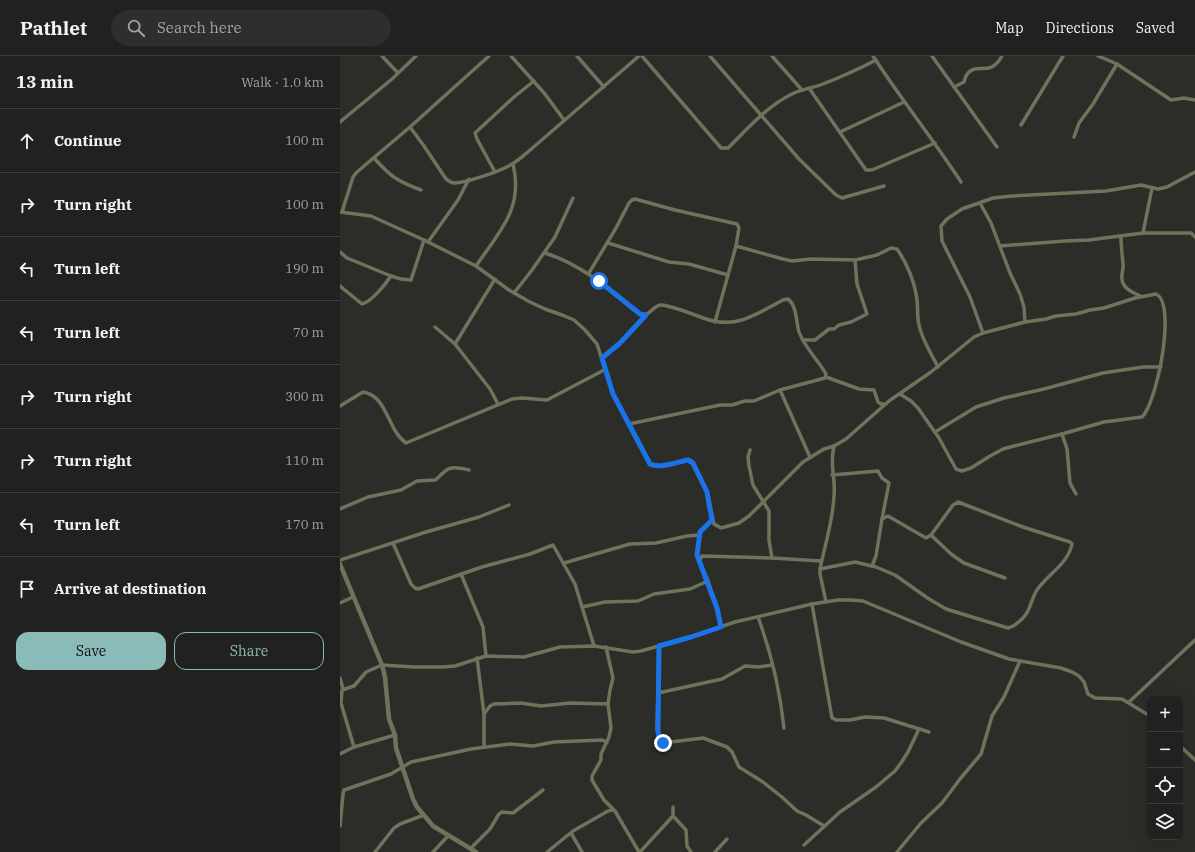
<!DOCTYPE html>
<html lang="en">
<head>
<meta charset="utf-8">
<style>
  :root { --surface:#21221f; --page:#2d2f2c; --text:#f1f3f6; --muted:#a2a4a4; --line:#3e3f3d; --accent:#8bbbb9 }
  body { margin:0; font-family:"IBM Plex Serif",serif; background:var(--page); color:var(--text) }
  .controls { position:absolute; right:12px; bottom:12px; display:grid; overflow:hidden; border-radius:8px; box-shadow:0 4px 16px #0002 }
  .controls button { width:36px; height:36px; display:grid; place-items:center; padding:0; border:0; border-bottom:1px solid var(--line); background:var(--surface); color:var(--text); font:20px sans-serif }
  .stop { position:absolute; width:12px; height:12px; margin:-9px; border:3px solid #1a73e8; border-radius:50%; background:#fff }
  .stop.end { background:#1a73e8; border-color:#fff; box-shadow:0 1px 4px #0008 }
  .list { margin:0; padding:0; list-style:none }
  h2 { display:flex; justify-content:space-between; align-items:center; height:52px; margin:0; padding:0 16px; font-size:17px }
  h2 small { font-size:13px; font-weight:400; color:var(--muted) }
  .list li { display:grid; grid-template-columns:26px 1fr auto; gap:12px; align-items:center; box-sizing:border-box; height:64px; padding:0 16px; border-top:1px solid var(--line) }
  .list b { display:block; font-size:15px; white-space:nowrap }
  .list em { font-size:13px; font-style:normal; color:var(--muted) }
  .actions { display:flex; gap:8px; padding:12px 16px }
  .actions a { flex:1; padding:9px 0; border:1px solid var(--accent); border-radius:12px; text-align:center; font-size:14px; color:var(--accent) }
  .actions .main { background:var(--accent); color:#111 }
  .icon { flex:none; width:22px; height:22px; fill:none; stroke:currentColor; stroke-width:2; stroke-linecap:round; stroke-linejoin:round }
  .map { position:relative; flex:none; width:855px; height:796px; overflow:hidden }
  header { display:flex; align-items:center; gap:24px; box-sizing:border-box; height:56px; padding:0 20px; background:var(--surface); border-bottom:1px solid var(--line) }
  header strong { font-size:19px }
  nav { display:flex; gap:22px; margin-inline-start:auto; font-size:14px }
  .search { width:280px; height:36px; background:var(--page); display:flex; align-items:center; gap:10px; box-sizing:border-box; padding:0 14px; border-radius:22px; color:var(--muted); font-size:15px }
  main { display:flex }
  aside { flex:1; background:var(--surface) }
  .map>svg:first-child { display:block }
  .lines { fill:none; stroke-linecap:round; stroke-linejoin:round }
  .minor { stroke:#6d745b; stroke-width:3.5 }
  .tertiary { stroke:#6d745b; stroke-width:4.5 }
  .route { stroke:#1a73e8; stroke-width:5 }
</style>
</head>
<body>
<header>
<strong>Pathlet</strong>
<div class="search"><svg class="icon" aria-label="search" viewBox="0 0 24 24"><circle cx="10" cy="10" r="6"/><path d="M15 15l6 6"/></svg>Search here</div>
<nav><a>Map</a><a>Directions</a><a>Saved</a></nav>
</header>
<main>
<aside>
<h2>13 min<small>Walk · 1.0 km</small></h2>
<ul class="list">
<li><svg class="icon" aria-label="ahead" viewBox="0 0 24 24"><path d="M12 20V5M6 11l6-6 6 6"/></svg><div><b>Continue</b></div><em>100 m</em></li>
<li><svg class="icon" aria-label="right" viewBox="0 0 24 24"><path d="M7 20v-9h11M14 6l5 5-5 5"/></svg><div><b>Turn right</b></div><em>100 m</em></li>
<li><svg class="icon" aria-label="left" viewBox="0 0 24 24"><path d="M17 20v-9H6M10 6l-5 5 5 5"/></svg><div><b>Turn left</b></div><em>190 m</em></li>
<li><svg class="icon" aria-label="left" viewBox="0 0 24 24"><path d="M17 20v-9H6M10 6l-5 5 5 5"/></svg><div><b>Turn left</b></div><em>70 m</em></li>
<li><svg class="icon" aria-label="right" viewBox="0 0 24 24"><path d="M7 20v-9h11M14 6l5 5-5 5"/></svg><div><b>Turn right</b></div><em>300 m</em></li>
<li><svg class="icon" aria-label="right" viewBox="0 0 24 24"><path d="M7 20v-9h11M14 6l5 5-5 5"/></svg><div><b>Turn right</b></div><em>110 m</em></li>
<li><svg class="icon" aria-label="left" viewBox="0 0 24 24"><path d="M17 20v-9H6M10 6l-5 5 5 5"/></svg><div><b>Turn left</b></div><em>170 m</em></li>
<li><svg class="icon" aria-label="arrive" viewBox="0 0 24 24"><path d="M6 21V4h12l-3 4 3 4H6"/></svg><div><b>Arrive at destination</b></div></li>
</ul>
<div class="actions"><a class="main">Save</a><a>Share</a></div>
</aside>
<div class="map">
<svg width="855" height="796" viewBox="0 0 855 796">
  <rect width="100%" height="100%" fill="#2c2d29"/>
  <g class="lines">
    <g class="minor">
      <polyline points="42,0 58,17"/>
      <polyline points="171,0 205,38 224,64"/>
      <polyline points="237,0 264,31"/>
      <path d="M302,0l79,92h7c20,-20 40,-43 66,-55 9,-4 19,-5 29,-9 18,-7 36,-15 53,-24"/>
      <polyline points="370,0 459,103 496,139 502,142 544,130"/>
      <polyline points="432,0 462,34"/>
      <path d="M533,0c28,43 60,83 88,126"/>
      <polyline points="592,0 657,91"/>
      <polyline points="758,0 777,8 831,44 844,42 855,44"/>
      <path d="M614,31l10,-5c1,-3 1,-6 4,-9 10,-11 22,5 34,-17"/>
      <polyline points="469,32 526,114 532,114 595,87"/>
      <polyline points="0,66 52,23 76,0"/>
      <polyline points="681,69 723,0"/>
      <path d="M70,71l14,19 22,33c3,2 5,4 8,4 12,0 47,-12 58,-19 6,-3 12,-9 17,-13l110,-95"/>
      <polyline points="500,76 564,46"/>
      <polyline points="734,81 739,67 753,48 777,8"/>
      <path d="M34,102c17,19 23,23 47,32"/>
      <polyline points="155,116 137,83 135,77 174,41 194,25"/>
      <polyline points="640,147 651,167 670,217 680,238 684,251 685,266"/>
      <path d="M0,156l31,4 53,24 52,26 33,24 19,11 17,8 17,6 12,5 11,10 12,14 16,50 37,70c11,5 27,-2 38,-4l3,1 16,31 7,32 7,4 18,-5 10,-7 54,-54 21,-13 10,-3 12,-7 43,-38 42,-29 43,-35 9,-4 42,-11 21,-3 10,-3 20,-2 14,-4 14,-2 31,-10 21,-4c21,9 1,109 -14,123l-38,5 -42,12 -48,12 -11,3 -13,7 -19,12 -9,3 -6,-2 -17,-31 -21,-30 -7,-7 -11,-7"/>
      <polyline points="2,156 13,121 17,116 70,71 149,0"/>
      <polyline points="803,177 812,132"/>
      <path d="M781,181c0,9 1,17 2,26 1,6 -2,11 -1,16 0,9 12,14 18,17"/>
      <polyline points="88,186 118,144 129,123"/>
      <polyline points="268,187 329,206 349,208 388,219"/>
      <path d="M396,190l47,13 9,2 19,-2 44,1 22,-5 14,-7 6,1c10,14 18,34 20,51 1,8 0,17 2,25 3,15 12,28 19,42"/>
      <polyline points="660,190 725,185 749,184 803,177 851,177 855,181"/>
      <polyline points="0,196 7,202 51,220"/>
      <path d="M205,197c38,12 65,37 96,62 9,2 12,-11 21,-10 13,2 28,8 41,13 33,12 51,-3 80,-18l5,-1c9,7 8,23 11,33 6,16 19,28 27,42l-1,4 -45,12 -26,11h-9l-13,4h-12l-91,19"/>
      <path d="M136,210c23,-34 48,-57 37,-102"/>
      <polyline points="249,217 276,172 289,147 292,144 295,143 335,154 397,168 399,172 396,190 375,266"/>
      <path d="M0,230l22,18c9,-2 23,-19 29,-28l10,3 10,1 13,-40"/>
      <polyline points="174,237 192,214 215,181 233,142"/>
      <polyline points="95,271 115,288 150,333 158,348"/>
      <polyline points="643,277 630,241 602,185 601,170 607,163 622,153 653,142 672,140 766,135 801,129 818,133 827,131 855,116"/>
      <polyline points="463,284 475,284 489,273 494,273 499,269 511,266 527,258 517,228 515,204"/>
      <polyline points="115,288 155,223"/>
      <polyline points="262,302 280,287 306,259"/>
      <polyline points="486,321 519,333 534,334 538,346 541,348 546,348"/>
      <polyline points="440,334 470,401"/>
      <path d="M0,350l23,-14c25,4 24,38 43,51l106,-44 10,-1 25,2 59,-31"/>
      <polyline points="595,376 636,351 664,342 704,333 763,317 803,311 821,311"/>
      <polyline points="722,378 727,393 730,427 736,438"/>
      <polyline points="410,394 408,401 409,410 413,429 429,455 429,484 432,502"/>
      <polyline points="492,419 538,415 542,422 549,427 542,463"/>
      <path d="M0,453l28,-12 33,-7 16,-9 18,-1c4,-2 5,-5 8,-7 7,-8 17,-5 26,-3"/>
      <polyline points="53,487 71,528 75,532 78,533 142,511 190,498 213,489 235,528 254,590"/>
      <polyline points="0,504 86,476 139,461 169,449"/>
      <polyline points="360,504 357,496 360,476 372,464"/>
      <polyline points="224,507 290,488 316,487 347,480 359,479"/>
      <polyline points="532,510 536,500 542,463 548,460 586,482 591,479 611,498 624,507 665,522"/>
      <path d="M480,513l35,-7 21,5 19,8 34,24 17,10 62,19c6,-1 11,-6 15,-10 8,-8 8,-19 14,-28 11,-16 31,-26 35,-46l-2,-2 -47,-15 -65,-25 -5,3 -22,30"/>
      <polyline points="121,518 143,571 146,600"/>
      <path d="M486,546l-6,-28v-5c5,-24 13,-49 14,-73 2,-20 -5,-29 0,-50"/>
      <polyline points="0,547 13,541"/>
      <polyline points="472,548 492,662 496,664 510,664 525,661 544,662 589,676"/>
      <polyline points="242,551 265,546 298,545 314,538 350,533 368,525"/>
      <path d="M418,561c13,35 22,74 26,111"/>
      <path d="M381,571c-3,-15 -8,-31 -13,-46 -3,-8 -7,-13 -8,-21l2,-4 70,2 49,3"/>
      <polyline points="319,589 317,673 319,683 323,687 363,682 387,691 392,696 399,711 423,726 442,741 457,755 466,759 484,770"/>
      <polyline points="266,591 273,622 270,634 268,648 271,672 269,681 261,698 261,704 252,720 252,724 264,744 275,755 299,796"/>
      <polyline points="137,602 144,658 144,691"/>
      <polyline points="0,622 3,633"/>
      <polyline points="318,637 382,623 405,610 418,611 432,609"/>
      <polyline points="789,646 855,584"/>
      <polyline points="144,658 150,650 154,648 181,647 201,650 230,647 268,648"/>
      <polyline points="840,690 855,704"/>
      <polyline points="14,691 1,647 2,634 14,630 26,616 42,609 74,611 104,611 115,610 146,600 184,601 220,591 254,590 293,596 301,595 351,581 395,566 472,548 498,544 511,544 523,545 621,586 669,603 721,612 732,616 739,620 744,626 748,638 755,642 782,643 810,660"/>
      <polyline points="0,698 14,691 55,679"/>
      <polyline points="333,760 346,774 347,790 351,796"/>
      <polyline points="0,770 3,738 4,734 51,718 71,706 131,693 170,688 193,690 214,686 262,684 267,686"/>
      <polyline points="231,777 242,796"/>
      <polyline points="464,789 500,756 536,731 555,715 561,707 568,696 579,673"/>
      <polyline points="131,792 150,773 159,758 162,756 173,757 203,734"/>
      <polyline points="35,796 54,772 60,768 84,759"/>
      <polyline points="93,796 108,780"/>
      <polyline points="207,796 233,775 268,755 273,754"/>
      <polyline points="300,796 333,760 333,751"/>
      <polyline points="375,796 387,783"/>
      <polyline points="557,796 581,767 602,747 620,723 641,698 652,660 664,641 680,605"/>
    </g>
    <polyline class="tertiary" points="0,508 42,609 45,621 49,663 55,679 56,692 73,743 77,751 93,770 136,796"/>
  </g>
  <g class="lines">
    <path class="route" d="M259,225l41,33 6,1 -26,28 -18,15 11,36 37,70c10,5 27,-2 38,-4l5,3 14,29 5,28 -12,12 -3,23 20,53 4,19 -30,10 -32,9 -1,84 1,9 4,4"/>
  </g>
</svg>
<div class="controls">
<button>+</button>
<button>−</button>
<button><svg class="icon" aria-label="locate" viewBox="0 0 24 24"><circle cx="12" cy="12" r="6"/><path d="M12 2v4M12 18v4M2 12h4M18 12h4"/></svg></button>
<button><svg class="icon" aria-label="layers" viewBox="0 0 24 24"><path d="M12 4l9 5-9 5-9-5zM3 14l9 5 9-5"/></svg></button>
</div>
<div class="stop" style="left:259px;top:225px"></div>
<div class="stop end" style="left:323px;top:687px"></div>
</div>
</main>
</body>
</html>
